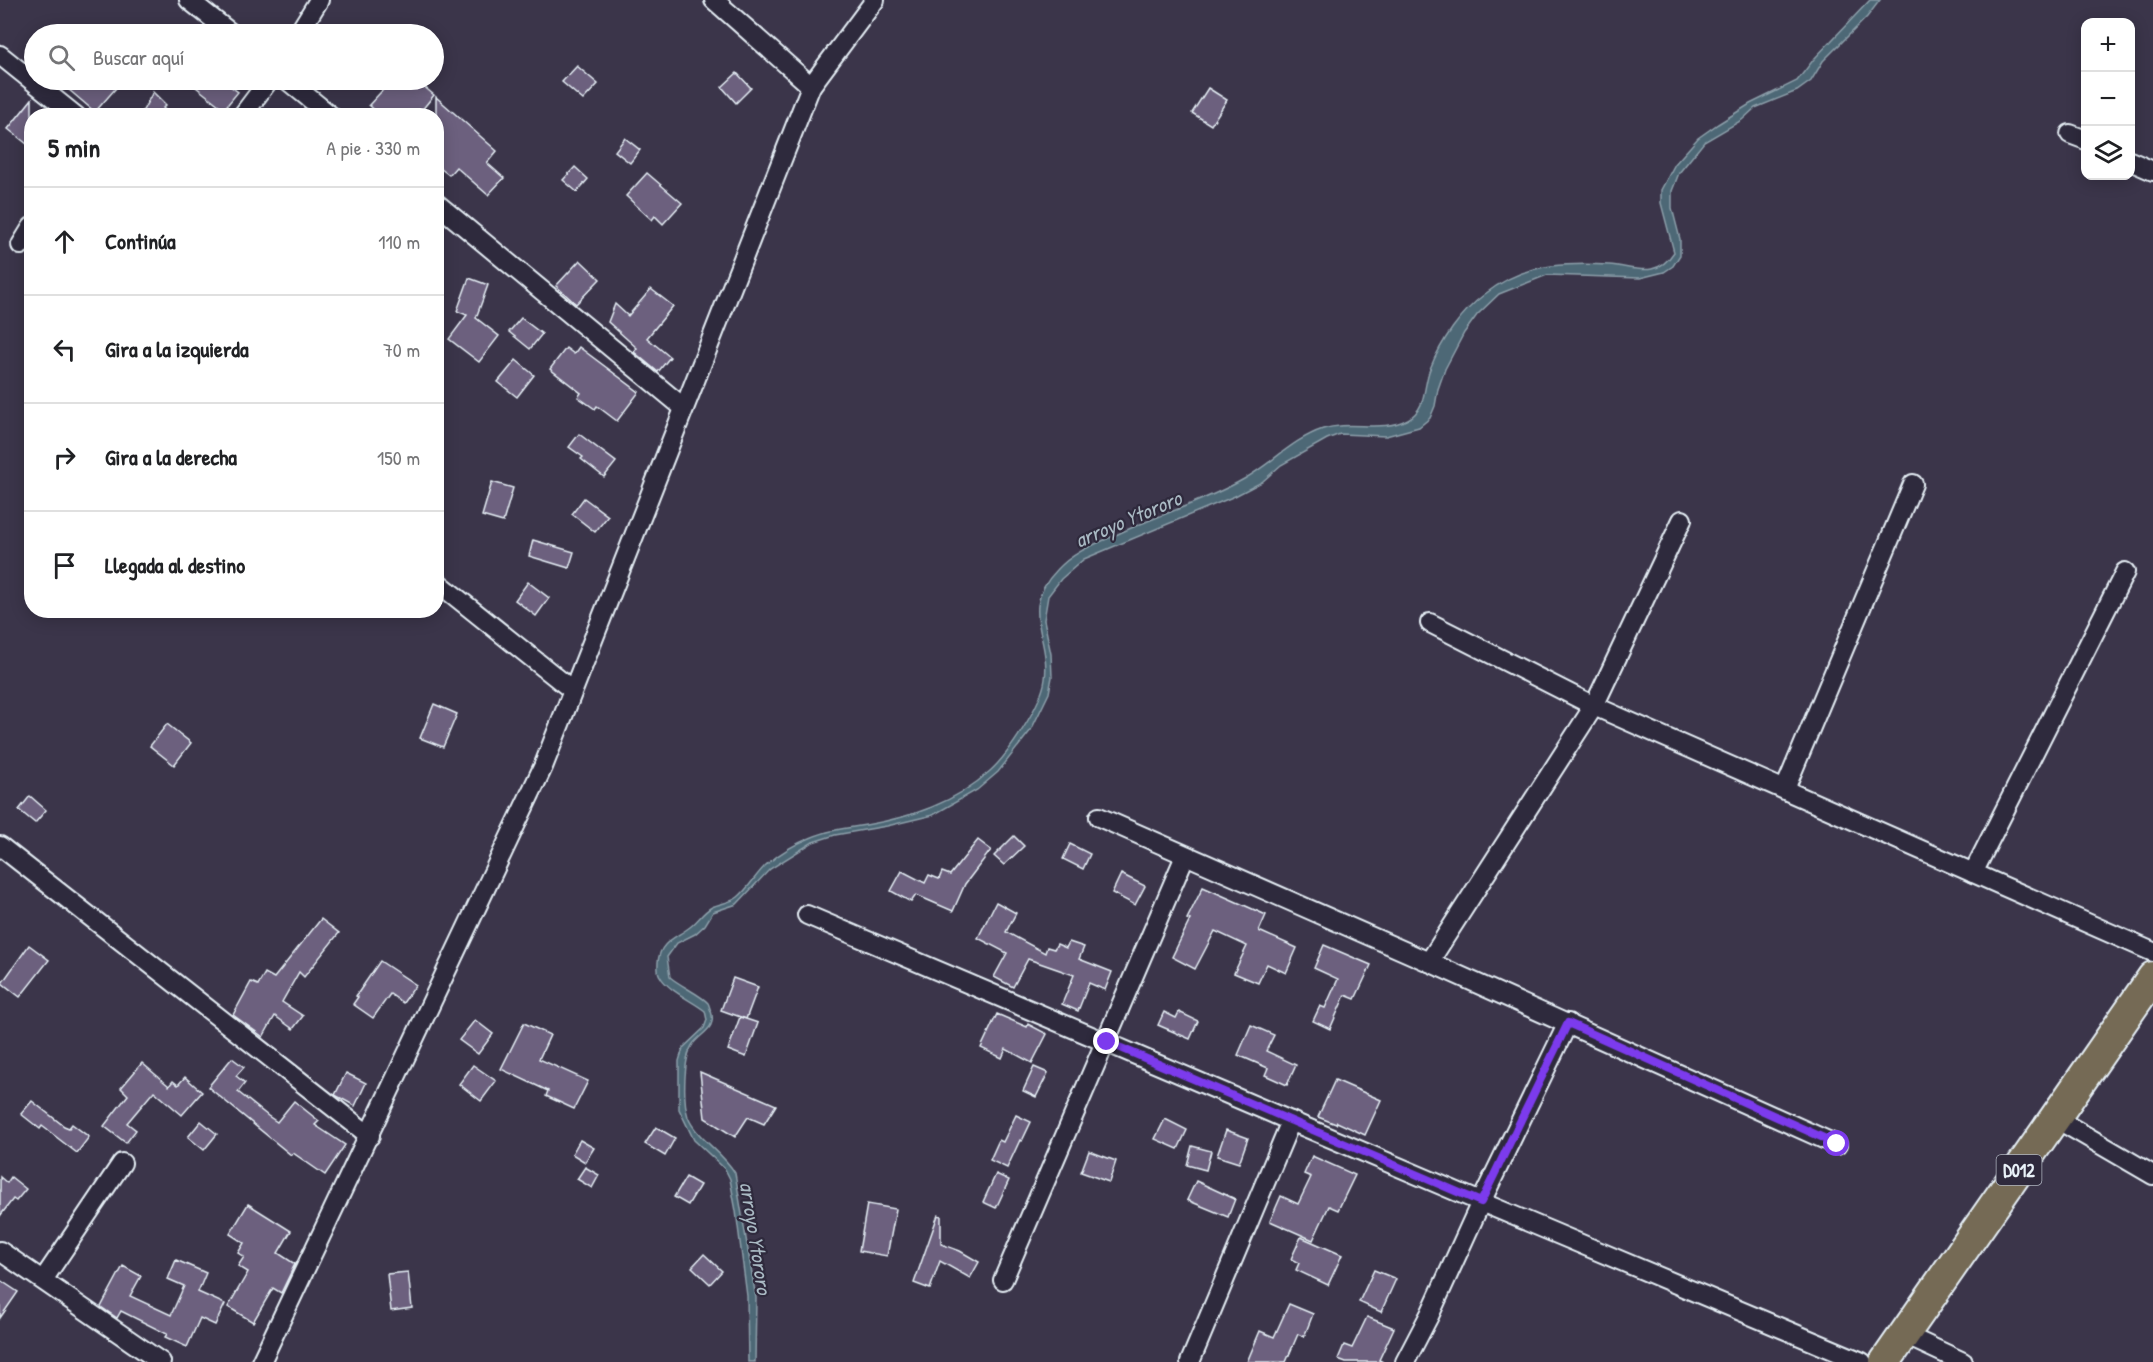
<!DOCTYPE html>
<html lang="es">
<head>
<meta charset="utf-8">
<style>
  :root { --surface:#fff; --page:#f2f2f2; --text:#202124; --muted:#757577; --line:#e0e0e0 }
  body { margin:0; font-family:"Patrick Hand",sans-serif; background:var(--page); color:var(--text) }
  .controls { position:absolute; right:18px; top:18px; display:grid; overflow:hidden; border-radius:12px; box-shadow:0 3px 15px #0003 }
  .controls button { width:54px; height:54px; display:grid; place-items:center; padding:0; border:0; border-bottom:2px solid var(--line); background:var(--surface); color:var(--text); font:30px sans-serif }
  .stop { position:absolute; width:18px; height:18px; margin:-14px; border:4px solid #7c3aed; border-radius:50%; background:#fff }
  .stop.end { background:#7c3aed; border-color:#fff; box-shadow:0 2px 6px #0008 }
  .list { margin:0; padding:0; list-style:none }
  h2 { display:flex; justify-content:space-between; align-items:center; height:78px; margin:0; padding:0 24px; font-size:26px }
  h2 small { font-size:20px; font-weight:400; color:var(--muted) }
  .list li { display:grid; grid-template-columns:39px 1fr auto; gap:18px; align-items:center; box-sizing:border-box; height:108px; padding:0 24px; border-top:2px solid var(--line) }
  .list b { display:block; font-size:22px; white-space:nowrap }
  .list em { font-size:20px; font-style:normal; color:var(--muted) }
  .icon { flex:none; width:33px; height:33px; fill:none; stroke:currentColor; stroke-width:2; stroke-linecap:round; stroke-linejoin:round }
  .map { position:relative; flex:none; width:2153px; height:1362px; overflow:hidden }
  .search { position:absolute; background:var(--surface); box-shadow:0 3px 15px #0003; left:24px; top:24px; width:420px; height:66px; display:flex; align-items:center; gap:15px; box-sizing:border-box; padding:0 21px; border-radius:33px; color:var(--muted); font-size:22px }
  .panel { position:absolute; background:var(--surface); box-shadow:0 3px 15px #0003; left:24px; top:108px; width:420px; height:510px; border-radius:24px }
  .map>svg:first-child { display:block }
  .water { fill:#4e6876; stroke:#8c9faa; stroke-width:1.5 }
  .building { fill:#6c617e; stroke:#e8f1f8; stroke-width:1.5 }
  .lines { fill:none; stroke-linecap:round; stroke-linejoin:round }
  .street-casing { stroke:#e8f1f8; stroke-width:22 }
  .primary-casing { stroke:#e8f1f8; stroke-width:34 }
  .street { stroke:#2f2a3d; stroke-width:18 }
  .primary { stroke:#746b55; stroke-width:30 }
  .route { stroke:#7c3aed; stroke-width:8 }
  .labels { text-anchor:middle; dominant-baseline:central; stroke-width:4.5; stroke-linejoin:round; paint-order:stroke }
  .shield { fill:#2f2a3d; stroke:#b0b5c0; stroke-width:1.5 }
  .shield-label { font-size:18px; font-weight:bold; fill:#e8f1f8 }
  .water-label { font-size:21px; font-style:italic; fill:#aabac4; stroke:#2f2a3d }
</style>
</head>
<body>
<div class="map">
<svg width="2153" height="1362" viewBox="0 0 2153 1362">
  <rect width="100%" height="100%" fill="#3b354a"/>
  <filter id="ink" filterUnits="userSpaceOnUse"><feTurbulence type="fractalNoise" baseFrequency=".0167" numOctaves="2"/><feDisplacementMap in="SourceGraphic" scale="12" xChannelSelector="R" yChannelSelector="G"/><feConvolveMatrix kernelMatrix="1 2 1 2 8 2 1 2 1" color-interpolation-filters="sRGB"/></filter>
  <g filter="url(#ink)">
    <path class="water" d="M1870,0h10l-13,17 -44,44 -12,20 -14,10 -42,17 -13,12 -38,22 -25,31 -7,18v17l8,31v16l-7,11 -9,6 -24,6 -93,-3 -48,19 -22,21 -13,18 -19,36 -7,20 -3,17 -5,12 -11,9 -33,9 -46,-2 -13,5 -46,26 -19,17 -27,14 -151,63 -23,20 -13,17 -4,24 7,34 1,23 -3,16 -18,37 -33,42 -21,18 -44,25 -46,11 -52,9 -22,7 -43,27 -33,35 -24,8 -8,13 -10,9 -18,9 -10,14 3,20c9,8 31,18 38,26 1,1 2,7 3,8 6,18 -9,21 -18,33 -10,14 -10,57 -5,73 8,21 35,35 47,56l21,125 -1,64h-7l-1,-66 -11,-85 -6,-32 -5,-10 -31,-29 -15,-31v-48l4,-13 21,-20 3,-8 -2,-9c-12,-10 -37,-20 -45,-35 -3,-4 -2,-9 -2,-14 2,-21 18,-24 32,-35 8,-6 13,-15 22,-20 8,-4 19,-4 26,-10 11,-9 18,-23 29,-33 12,-10 28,-20 43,-26 18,-8 37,-10 56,-13 46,-8 89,-22 124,-54 18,-16 52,-67 55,-92 6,-43 -27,-69 12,-109 17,-19 39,-26 61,-36 42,-20 86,-32 126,-55 27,-15 49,-40 79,-50 28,-9 59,4 85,-10 19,-10 15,-33 22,-50 11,-28 31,-57 55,-75 19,-15 42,-25 66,-28 18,-2 39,-2 58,-1 26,2 47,15 65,-13l-13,-49v-13l14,-26 23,-26 20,-14 32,-20 47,-23 17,-22z"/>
    <g class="building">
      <polygon points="577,66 598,84 583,100 562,82"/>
      <polygon points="737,73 751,88 736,103 722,87"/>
      <polygon points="76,80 123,80 95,112 68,89"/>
      <polygon points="187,80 222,80 238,92 224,109"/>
      <polygon points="392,80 416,80 434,95 417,116 381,116 369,105"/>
      <polygon points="1208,88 1227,100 1211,125 1192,113"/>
      <polygon points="153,92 166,105 163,108 171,116 140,116"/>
      <polygon points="436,97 497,151 487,163 504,178 488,195 456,167 449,175 436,165"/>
      <polygon points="32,99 32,148 8,129"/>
      <polygon points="625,138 640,150 630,163 615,151"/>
      <polygon points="575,167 588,179 577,192 563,180"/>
      <polygon points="647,173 682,203 663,224 655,216 652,220 626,196"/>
      <polygon points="580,260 600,279 576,304 556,286"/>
      <polygon points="469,278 488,285 476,318 499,336 479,362 449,339 467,315 457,311"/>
      <polygon points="651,289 673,306 647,338 670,357 658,372 634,352 637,348 608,322 615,304 628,316"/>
      <polygon points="521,318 542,334 530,349 509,332"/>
      <polygon points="579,347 639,392 617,421 597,406 595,409 578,397 581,393 550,369 566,348 574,354"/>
      <polygon points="516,360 534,375 517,397 498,382"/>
      <polygon points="579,434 616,462 604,477 581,459 583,457 569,447"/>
      <polygon points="492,482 513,488 503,522 482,516"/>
      <polygon points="584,498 608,516 595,532 572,514"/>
      <polygon points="533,540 574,552 569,568 529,556"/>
      <polygon points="528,582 549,598 536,616 515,600"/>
      <polygon points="434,704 457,714 443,747 420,738"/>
      <polygon points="167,724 191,743 174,765 150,746"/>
      <polygon points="30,796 46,810 35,823 19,810"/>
      <polygon points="1014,836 1024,846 1004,865 994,856"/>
      <polygon points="978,840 991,850 965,884 953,911 916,895 911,902 891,891 902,871 925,883 929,875 939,879 942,872 950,875"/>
      <polygon points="1070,844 1090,854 1083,869 1063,859"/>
      <polygon points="1121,874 1145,886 1135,905 1112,893"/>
      <polygon points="1203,887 1266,915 1259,931 1297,948 1286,973 1267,964 1258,983 1234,973 1247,946 1215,931 1195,969 1172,957 1190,920 1187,919"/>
      <polygon points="996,902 1016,913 1006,932 1045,953 1047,947 1054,949 1057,944 1066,948 1069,942 1084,947 1079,959 1112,972 1105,990 1089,983 1078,1011 1062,1004 1074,975 1028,959 1013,987 994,977 1007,953 978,938"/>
      <polygon points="321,919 339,933 304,977 299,972 282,1002 303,1016 293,1029 275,1016 263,1037 233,1015 251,982 258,985 265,973 274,978"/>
      <polygon points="29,945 49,960 20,997 2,983"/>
      <polygon points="1324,945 1371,965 1355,999 1345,995 1330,1029 1313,1021 1320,1006 1325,1008 1338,979 1314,968"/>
      <polygon points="380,961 416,985 403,1003 390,994 373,1018 353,1004 358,997 356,996"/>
      <polygon points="733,978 758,987 746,1019 721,1010"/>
      <polygon points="1164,1012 1176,1018 1179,1012 1198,1021 1190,1039 1158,1025"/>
      <polygon points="997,1014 1027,1027 1028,1024 1047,1034 1032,1063 1006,1049 1002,1058 981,1048"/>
      <polygon points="740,1017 758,1023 746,1057 728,1050"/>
      <polygon points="475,1020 493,1034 478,1054 459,1040"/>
      <polygon points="524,1023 550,1035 539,1059 588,1081 574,1109 546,1096 548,1091 501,1069"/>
      <polygon points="1251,1025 1274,1035 1266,1051 1296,1065 1287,1085 1265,1075 1268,1068 1238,1055"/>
      <polygon points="232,1058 244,1067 236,1076 245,1083 238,1092 268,1116 277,1122 294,1101 319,1121 315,1125 345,1145 325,1175 293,1153 291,1155 208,1087"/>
      <polygon points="142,1063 169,1086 173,1081 178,1085 185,1077 202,1092 182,1115 154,1091 127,1123 136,1130 126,1143 104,1126 128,1095 121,1088"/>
      <polygon points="473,1065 496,1081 481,1101 459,1084"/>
      <polygon points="1034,1067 1048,1073 1036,1097 1023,1091"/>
      <polygon points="700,1072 776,1105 764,1124 748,1117 735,1137 705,1118"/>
      <polygon points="346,1073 366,1083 355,1106 335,1095"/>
      <polygon points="1335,1080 1381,1100 1365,1135 1337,1122 1336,1124 1318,1117"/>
      <polygon points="32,1101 64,1126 69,1128 72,1124 89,1137 77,1153 42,1126 40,1129 21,1114"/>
      <polygon points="1016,1115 1031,1122 1022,1141 1020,1140 1007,1168 990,1160 999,1140 1003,1142"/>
      <polygon points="1165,1119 1187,1130 1178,1149 1155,1139"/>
      <polygon points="201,1121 217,1134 204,1150 188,1137"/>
      <polygon points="656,1127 675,1138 665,1156 645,1144"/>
      <polygon points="1226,1130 1248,1138 1239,1163 1217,1156"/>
      <polygon points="580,1140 594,1148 585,1162 572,1154"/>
      <polygon points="1192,1146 1211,1151 1206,1170 1187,1165"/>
      <polygon points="1089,1151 1116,1161 1109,1182 1081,1172"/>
      <polygon points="1312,1156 1355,1175 1338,1210 1329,1206 1313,1240 1270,1221 1281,1196 1298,1204 1311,1177 1304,1174"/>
      <polygon points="585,1167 599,1175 592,1188 577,1179"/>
      <polygon points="996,1174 1009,1180 996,1208 983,1202"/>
      <polygon points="0,1177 7,1183 11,1177 26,1189 16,1201 13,1199 0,1216"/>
      <polygon points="686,1177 700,1185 688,1205 674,1197"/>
      <polygon points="1196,1181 1235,1199 1228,1217 1187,1200"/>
      <polygon points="248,1204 291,1231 278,1253 295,1264 281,1293 273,1288 253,1322 228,1307 248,1272 238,1266 244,1257 238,1253 244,1243 230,1234"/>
      <polygon points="867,1204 896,1209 887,1256 859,1251"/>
      <polygon points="938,1215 941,1216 941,1244 960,1251 979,1262 970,1278 940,1261 930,1289 914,1283"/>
      <polygon points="1301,1237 1342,1255 1328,1285 1296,1270 1299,1263 1291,1259"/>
      <polygon points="704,1254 722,1271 710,1284 692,1267"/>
      <polygon points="176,1260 206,1273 198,1292 225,1304 215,1325 200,1318 187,1347 165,1337 167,1334 121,1311 117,1318 101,1307 123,1266 141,1276 130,1296 171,1315 184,1286 168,1279"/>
      <polygon points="1374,1270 1396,1279 1381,1312 1359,1302"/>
      <polygon points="408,1272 412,1308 391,1311 387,1274"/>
      <polygon points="0,1280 18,1292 0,1318"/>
      <polygon points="1289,1304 1313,1314 1304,1337 1298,1334 1286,1362 1247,1362 1260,1331 1274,1337"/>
      <polygon points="1367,1317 1394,1328 1379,1360 1383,1362 1346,1362 1338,1359 1344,1345 1352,1348"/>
    </g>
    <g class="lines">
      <defs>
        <g id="street">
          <polyline points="189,0 232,34"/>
          <polyline points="714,0 811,86"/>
          <polyline points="298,34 319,0"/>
          <polyline points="0,55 76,116"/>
          <polyline points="287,80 331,116"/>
          <polyline points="242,116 269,80"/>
          <polyline points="2070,134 2086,140"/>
          <polyline points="2130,161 2153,171"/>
          <polyline points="436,203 684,408"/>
          <polyline points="21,245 32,227"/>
          <polyline points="436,581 572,690"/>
          <polyline points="1430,623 1594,706 2153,952"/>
          <polyline points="1785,789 1913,484"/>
          <polyline points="1099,817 1429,962 1837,1145"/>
          <polyline points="0,846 370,1136"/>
          <polyline points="1973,873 2125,572"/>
          <polyline points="807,915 1481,1202 1862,1362"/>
          <polyline points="1429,962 1594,706 1682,520"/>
          <polyline points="2055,1118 2153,1175"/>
          <polyline points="0,1251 161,1362"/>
          <polyline points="43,1280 122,1163"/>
          <polyline points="1003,1280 1185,856"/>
          <polyline points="1905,1335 1963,1362"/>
          <polyline points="261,1362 543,767 811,86 875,0"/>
          <polyline points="1190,1362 1291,1121"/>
          <polyline points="1405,1362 1430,1314 1481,1202 1568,1023"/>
        </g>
        <polyline id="primary" points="1885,1362 2153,977"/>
      </defs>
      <use href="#street" class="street-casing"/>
      <use href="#primary" class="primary-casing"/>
      <use href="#street" class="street"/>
      <use href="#primary" class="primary"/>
    </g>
  </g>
  <g class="lines" filter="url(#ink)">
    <polyline class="route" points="1107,1042 1481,1202 1568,1023 1837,1144"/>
  </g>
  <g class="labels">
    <rect class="shield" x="1996.5" y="1155" width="45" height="30" rx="4.5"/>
    <g class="shield-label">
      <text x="2019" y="1170">D012</text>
    </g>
    <g class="water-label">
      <text transform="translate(1128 519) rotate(-23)">arroyo Ytororo</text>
      <text transform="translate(756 1238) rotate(81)">arroyo Ytororo</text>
    </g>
  </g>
</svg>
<div class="controls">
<button>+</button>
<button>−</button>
<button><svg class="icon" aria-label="layers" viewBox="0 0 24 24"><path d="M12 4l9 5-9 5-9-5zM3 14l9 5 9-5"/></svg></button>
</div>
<div class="stop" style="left:1837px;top:1144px"></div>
<div class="stop end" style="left:1107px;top:1042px"></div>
<div class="search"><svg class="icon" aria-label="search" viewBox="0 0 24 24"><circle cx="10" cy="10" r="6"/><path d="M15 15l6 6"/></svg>Buscar aquí</div>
<section class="panel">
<h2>5 min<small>A pie · 330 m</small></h2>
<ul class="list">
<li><svg class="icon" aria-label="ahead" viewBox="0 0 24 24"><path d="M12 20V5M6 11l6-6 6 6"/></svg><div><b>Continúa</b></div><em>110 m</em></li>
<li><svg class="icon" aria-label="left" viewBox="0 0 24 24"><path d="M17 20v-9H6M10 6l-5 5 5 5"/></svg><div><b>Gira a la izquierda</b></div><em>70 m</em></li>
<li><svg class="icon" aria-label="right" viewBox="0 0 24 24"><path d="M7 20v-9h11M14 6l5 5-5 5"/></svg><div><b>Gira a la derecha</b></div><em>150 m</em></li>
<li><svg class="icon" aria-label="arrive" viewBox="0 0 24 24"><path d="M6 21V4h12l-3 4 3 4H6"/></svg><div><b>Llegada al destino</b></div></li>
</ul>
</section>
</div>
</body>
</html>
